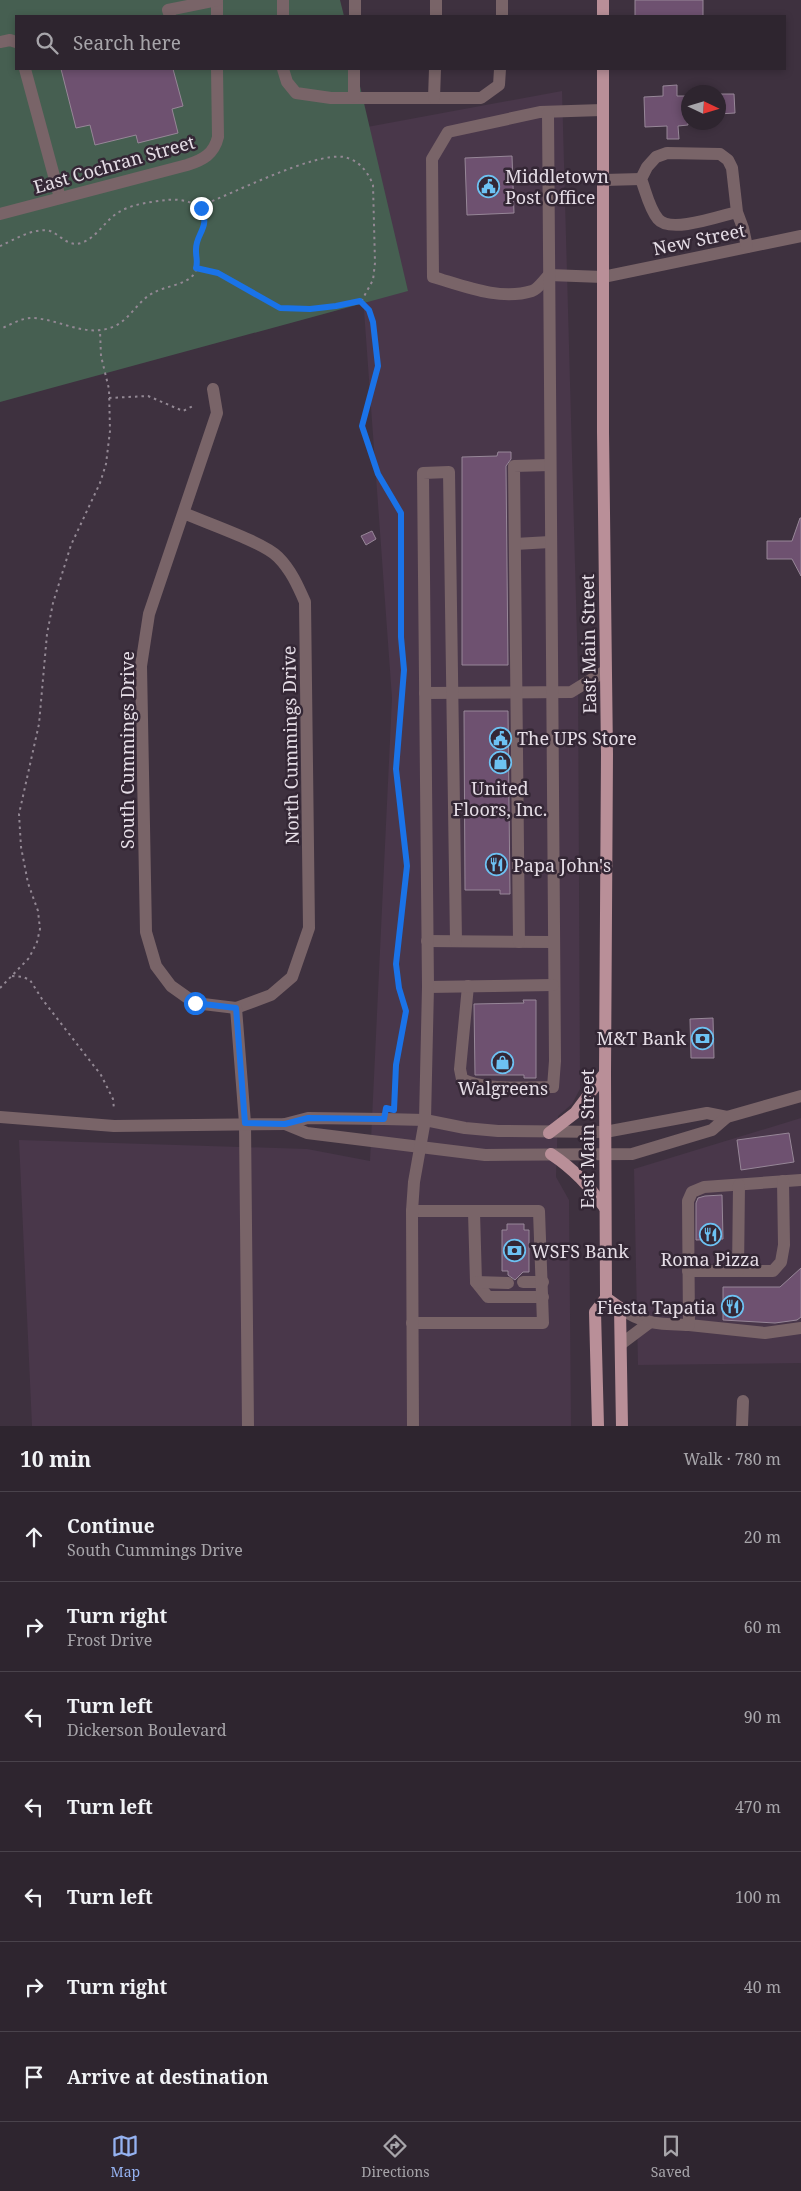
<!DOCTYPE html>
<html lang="en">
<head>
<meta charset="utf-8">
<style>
  :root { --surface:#2e252f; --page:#362d37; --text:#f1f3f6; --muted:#a7a5aa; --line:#49424b; --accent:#95b2f1 }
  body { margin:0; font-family:"Noto Serif",serif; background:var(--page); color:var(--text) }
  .compass { position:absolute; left:681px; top:85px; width:45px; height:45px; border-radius:50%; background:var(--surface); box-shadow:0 2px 8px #0003; rotate:94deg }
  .stop { position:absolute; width:15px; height:15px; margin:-11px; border:4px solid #1a73e8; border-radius:50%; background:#fff }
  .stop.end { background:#1a73e8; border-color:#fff; box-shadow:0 1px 5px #0008 }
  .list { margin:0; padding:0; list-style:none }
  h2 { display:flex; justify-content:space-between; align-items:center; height:65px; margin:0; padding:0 20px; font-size:21px }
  h2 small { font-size:16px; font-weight:400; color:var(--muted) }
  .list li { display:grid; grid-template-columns:32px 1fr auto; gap:15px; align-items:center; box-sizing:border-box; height:90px; padding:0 20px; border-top:1px solid var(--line) }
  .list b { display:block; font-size:19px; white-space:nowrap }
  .list p { margin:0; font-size:16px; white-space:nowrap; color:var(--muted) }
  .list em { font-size:16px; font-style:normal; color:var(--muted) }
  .icon { flex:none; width:28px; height:28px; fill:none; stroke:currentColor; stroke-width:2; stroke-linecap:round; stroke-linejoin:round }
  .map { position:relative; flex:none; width:801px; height:1426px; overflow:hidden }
  .search { position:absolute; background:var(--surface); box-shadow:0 2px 8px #0003; left:15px; right:15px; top:15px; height:55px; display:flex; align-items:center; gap:12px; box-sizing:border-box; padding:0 18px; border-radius:0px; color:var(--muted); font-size:19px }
  .sheet { height:695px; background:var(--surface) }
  nav { display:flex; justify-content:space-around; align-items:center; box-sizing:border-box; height:70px; border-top:1px solid var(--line); background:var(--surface); font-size:14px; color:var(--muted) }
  nav a { display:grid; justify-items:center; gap:2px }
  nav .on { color:var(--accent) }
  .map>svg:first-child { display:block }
  .built { fill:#49374a }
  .green { fill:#465f51 }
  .building { fill:#6e5170; stroke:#978798 }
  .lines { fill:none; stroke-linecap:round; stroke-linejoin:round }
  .path { stroke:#938894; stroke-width:2; stroke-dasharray:2.5 4; stroke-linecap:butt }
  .minor { stroke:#796468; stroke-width:12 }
  .major { stroke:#b98f98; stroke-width:12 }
  .route { stroke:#1a73e8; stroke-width:6 }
  .labels { text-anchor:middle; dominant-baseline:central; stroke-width:5; stroke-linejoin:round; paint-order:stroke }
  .street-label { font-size:18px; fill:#e5dde6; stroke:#342735 }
  .poi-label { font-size:18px; fill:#e5dde6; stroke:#342735; text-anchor:start }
</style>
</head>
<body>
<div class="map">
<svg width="801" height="1426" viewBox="0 0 801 1426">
  <rect width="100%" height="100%" fill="#3e313f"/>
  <g class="built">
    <polygon points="562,91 578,673 580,1089 572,1104 558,1116 556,1177 569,1200 571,1426 32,1426 19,1140 307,1149 370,1161 392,698 351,130"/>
    <polygon points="801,1118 801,1363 638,1365 634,1169"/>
  </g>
  <polygon class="green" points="0,0 340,0 344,16 16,16 16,69 356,69 408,291 0,402"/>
  <g class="building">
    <rect x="635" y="0" width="68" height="16"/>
    <polygon points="61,69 173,69 183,106 172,109 178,133 138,143 136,135 95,145 90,125 76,128"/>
    <polygon points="677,85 677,96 688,96 688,125 678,126 679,139 667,139 667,126 645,127 644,97 663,96 663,86"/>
    <polygon points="718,94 734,94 735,113 718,114"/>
    <polygon points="512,156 514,213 467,215 465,158"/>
    <polygon points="498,452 511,452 511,459 506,466 508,665 462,665 462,457 497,456"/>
    <polygon points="800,518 801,518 801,576 792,559 767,559 767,541 792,541"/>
    <polygon points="372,531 376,539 366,545 361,536"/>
    <polygon points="464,711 508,711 510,894 500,894 500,890 465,890"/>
    <polygon points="523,1000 536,1000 536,1078 524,1078 524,1075 475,1075 474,1004 524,1003"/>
    <polygon points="713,1018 714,1058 691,1058 690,1019"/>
    <polygon points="789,1133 794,1162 741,1170 737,1140"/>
    <polygon points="722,1195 723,1239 696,1240 696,1203 698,1198 705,1196"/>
    <polygon points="507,1224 524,1224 524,1230 529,1230 529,1272 523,1272 515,1280 508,1275 508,1271 502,1271 502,1230 507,1230"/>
    <polygon points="801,1268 801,1317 797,1320 775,1323 723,1320 723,1287 780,1287"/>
  </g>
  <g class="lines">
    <g class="path">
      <path d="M0,246c14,-6 34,-19 50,-15 11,4 17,16 31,12 16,-5 24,-23 38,-31 13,-8 32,-10 47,-12 17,-2 46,4 38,27 -2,7 -6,14 -8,21 -1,9 4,17 -2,26 -8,11 -29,12 -41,19 -14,7 -22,24 -36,32 -29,15 -56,-6 -85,-7 -11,0 -22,7 -32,11"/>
      <path d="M196,268l22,5 62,35 30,1 26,-2 26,-7 11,-20 2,-17 -2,-78c-5,-13 -14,-25 -29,-28 -30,-5 -112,37 -144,49"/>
      <polyline points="360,301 369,310 373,322 377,366 362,427 378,474 401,513 401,637 405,670 395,769 407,866 396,964 399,988 406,1011 396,1065 394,1106"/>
      <polyline points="109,398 148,396 183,411 193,406"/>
      <polyline points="12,976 23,977 30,980 42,999 101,1075 113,1099 114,1109"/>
      <polyline points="0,988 29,958 37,942 40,929 38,911 28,883 21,847 19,814 39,724 47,634 53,603 71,545 100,483 106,464 110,431 109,389 101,356 100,331"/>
    </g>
    <g class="minor">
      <polyline points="217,0 217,16"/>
      <polyline points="170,16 168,10 217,0"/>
      <polyline points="283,16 283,0"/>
      <polyline points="355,16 355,0"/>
      <polyline points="436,16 436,0"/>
      <polyline points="502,16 502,0"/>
      <polyline points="0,42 10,40 16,42"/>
      <polyline points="25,69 60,198"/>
      <polyline points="283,69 287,82 296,93 331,98 481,98 499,85 500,69"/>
      <polyline points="354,97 354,69"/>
      <polyline points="434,98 435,69"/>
      <path d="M602,110l-62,2 -92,20 -16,27 1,118c31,9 67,24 99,14 6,-2 12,-11 17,-16l54,2 198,-41"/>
      <polyline points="604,180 641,179"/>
      <path d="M737,212c-17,4 -67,22 -79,7 -9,-11 -12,-27 -17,-40l6,-12 9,-10 11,-4 53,1 8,6 4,8 5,44 6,16 4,19"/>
      <path d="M0,214l187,-49c16,-5 27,-11 31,-28l-1,-68"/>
      <path d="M184,513c22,10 79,29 94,44 13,13 20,29 27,45l4,326 -17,49 -21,18 -35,13 -41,-5 -24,-17 -15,-20 -10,-34 -5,-266 8,-52 68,-201 -4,-24"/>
      <polyline points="515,544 550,542"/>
      <polyline points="425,693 571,692 605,671"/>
      <polyline points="427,941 553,942"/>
      <polyline points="519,942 514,466 550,465"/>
      <path d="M468,986l-8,83 2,10c22,12 65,8 91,8l2,-26 -7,-948"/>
      <polyline points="428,987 553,985"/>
      <polyline points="236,1008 245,1123 248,1426"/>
      <polyline points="0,1117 114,1126 285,1124 308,1118 384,1119 425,1120 465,1128 498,1131 605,1132 707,1113 727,1117"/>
      <polyline points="285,1124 307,1133 485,1155 632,1154 712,1130 727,1117 801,1096"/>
      <polyline points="801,1180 704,1187 692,1192 688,1201 689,1325 765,1333 801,1328"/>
      <polyline points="739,1185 738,1271 773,1271 781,1262 784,1245 783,1181"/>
      <polyline points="474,1212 476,1282 488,1297 543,1297"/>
      <polyline points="688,1271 738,1271"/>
      <polyline points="476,1282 508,1283"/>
      <polyline points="523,1282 543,1282"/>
      <path d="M620,1308c23,17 41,16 69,17"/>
      <polyline points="412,1323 543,1323 539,1211 412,1211"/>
      <polyline points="621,1344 649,1323"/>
      <polyline points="413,1426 412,1211 414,1182 425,1120 428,987 423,473 449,472 456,941"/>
      <polyline points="742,1426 743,1401"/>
    </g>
    <g class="major">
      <polyline points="603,0 603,16"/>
      <polyline points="549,1133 575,1113 605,1073"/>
      <path d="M551,1154c24,16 37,31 54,54"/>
      <polyline points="606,1298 620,1308 622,1426"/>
      <polyline points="598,1426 595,1312 606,1298 605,1073 607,754 603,432 603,69"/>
    </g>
  </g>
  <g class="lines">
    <path class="route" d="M195,1003l41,5 9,115 40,1 23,-6 76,1 2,-11 8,2 2,-45 10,-54 -7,-23 -3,-24 11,-98 -11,-97 8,-99 -3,-33v-124l-23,-39 -16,-48 16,-60 -5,-44 -4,-12 -9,-9 -24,5 -26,3 -30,-1 -62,-35 -22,-5c2,-7 0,-10 0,-17 -1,-18 15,-22 5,-43"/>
  </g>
  <defs>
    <symbol id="civic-ring" viewBox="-11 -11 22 22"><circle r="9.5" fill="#342735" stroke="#6dc2f3" stroke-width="1.5"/><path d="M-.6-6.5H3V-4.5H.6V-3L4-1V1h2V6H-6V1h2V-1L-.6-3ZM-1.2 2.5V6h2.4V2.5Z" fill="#6dc2f3"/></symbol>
    <symbol id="shop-ring" viewBox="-11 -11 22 22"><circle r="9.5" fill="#342735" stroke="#6dc2f3" stroke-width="1.5"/><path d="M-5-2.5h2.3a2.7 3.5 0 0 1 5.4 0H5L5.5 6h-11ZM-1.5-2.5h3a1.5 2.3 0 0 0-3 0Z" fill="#6dc2f3"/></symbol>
    <symbol id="restaurant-ring" viewBox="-11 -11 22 22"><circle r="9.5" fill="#342735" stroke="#6dc2f3" stroke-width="1.5"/><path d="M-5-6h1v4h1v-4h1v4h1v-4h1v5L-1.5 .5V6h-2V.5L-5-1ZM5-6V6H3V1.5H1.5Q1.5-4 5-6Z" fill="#6dc2f3"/></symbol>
    <symbol id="bank-ring" viewBox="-11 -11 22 22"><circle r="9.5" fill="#342735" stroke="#6dc2f3" stroke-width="1.5"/><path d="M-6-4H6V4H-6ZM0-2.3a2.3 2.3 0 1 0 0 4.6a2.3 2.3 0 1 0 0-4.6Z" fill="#6dc2f3"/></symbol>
  </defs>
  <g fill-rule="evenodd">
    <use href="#civic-ring" x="476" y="174" width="25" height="25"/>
    <use href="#civic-ring" x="488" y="726" width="25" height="25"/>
    <use href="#shop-ring" x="488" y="750" width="25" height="25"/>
    <use href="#restaurant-ring" x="484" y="852" width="25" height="25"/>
    <use href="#bank-ring" x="690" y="1026" width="25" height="25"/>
    <use href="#shop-ring" x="490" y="1050" width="25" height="25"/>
    <use href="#restaurant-ring" x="698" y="1222" width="25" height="25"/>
    <use href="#bank-ring" x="502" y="1238" width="25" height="25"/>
    <use href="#restaurant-ring" x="720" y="1294" width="25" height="25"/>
  </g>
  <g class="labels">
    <g class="street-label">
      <text transform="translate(114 164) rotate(-16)">East Cochran Street</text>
      <text transform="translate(699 239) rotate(-12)">New Street</text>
      <text transform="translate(588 644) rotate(-91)">East Main Street</text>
      <text transform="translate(290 745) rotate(-91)">North Cummings Drive</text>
      <text transform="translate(127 750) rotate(-90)">South Cummings Drive</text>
      <text transform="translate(587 1139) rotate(-90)">East Main Street</text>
    </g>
    <g class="poi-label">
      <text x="505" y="176">Middletown<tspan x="505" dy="21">Post Office</tspan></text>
      <text x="517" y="738">The UPS Store</text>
      <text x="500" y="788" text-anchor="middle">United<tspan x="500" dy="21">Floors, Inc.</tspan></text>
      <text x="513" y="865">Papa John's</text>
      <text x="686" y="1038" text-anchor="end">M&amp;T Bank</text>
      <text x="503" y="1088" text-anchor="middle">Walgreens</text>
      <text x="531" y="1251">WSFS Bank</text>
      <text x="710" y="1259" text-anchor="middle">Roma Pizza</text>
      <text x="716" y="1307" text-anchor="end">Fiesta Tapatia</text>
    </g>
  </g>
</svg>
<svg class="compass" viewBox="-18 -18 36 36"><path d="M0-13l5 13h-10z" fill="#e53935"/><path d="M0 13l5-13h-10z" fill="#a7a5aa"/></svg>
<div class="stop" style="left:195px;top:1003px"></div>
<div class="stop end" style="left:201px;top:208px"></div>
<div class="search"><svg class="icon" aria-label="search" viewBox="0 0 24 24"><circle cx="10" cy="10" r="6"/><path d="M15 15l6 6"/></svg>Search here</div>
</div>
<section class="sheet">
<h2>10 min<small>Walk · 780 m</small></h2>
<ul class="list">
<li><svg class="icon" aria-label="ahead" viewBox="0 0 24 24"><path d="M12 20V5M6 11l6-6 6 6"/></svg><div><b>Continue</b><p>South Cummings Drive</p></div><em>20 m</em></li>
<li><svg class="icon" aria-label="right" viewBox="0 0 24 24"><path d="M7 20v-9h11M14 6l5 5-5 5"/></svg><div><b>Turn right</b><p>Frost Drive</p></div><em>60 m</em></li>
<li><svg class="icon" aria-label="left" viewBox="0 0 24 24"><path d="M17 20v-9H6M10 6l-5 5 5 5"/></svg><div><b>Turn left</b><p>Dickerson Boulevard</p></div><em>90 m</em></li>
<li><svg class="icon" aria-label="left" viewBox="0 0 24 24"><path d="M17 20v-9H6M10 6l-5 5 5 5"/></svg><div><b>Turn left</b></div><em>470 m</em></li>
<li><svg class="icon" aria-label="left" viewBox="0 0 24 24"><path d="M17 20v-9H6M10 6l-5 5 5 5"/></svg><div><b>Turn left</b></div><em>100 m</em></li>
<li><svg class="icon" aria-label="right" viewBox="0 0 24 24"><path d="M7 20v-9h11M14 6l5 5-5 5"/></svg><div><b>Turn right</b></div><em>40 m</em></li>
<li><svg class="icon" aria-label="arrive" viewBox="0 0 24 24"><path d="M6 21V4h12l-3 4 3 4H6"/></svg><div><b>Arrive at destination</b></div></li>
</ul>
</section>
<nav>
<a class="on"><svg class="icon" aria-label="map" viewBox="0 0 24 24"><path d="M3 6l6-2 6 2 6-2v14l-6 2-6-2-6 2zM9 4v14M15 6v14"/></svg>Map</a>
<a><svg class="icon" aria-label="directions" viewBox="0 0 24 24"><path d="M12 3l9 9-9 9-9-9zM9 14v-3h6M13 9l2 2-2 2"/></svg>Directions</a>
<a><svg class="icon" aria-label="saved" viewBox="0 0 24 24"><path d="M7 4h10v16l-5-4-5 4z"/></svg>Saved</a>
</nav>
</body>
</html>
